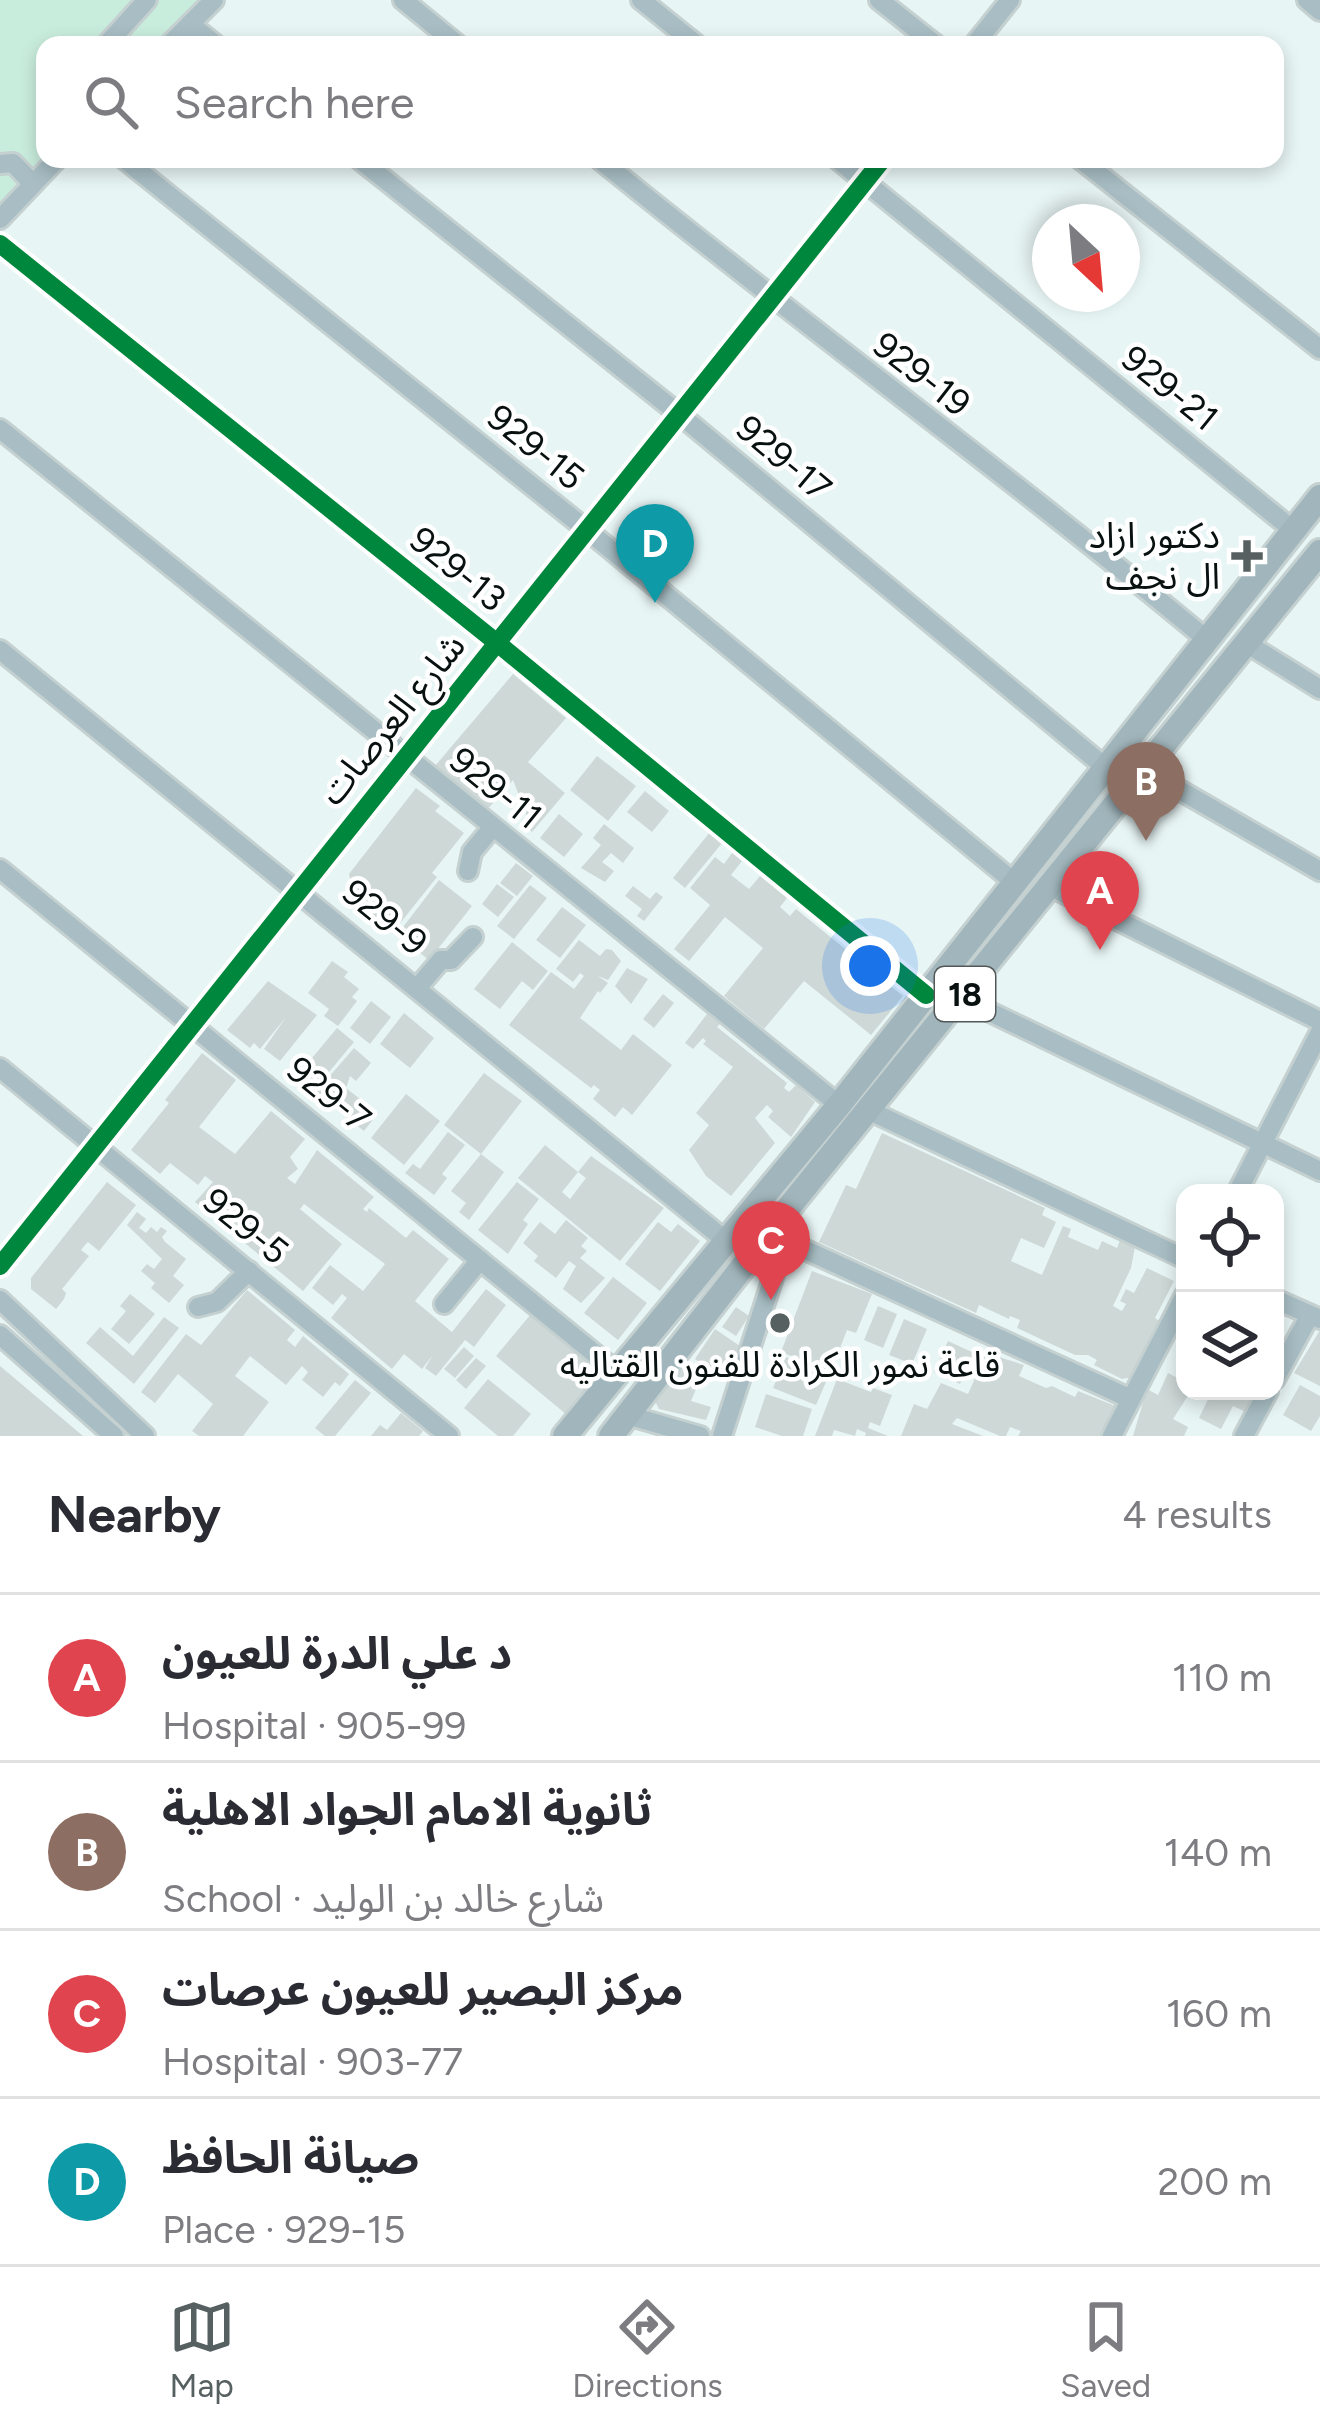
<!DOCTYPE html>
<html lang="en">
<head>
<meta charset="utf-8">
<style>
  :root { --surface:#fff; --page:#f2f2f3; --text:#2b2b33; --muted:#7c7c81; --line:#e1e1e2; --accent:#566060 }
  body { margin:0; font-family:Figtree,"Noto Sans Arabic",sans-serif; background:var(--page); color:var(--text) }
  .controls { position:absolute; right:36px; bottom:36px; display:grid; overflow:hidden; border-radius:24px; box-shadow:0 6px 18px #0003 }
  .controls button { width:108px; height:108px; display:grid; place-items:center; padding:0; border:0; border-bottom:3px solid var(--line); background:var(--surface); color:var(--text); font:60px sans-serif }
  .compass { position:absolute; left:1032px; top:204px; width:108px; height:108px; border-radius:50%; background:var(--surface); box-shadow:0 6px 18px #0003; rotate:154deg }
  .you { position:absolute; left:870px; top:966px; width:42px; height:42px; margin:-30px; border:9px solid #fff; border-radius:50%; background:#1a73e8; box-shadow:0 0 0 18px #1a73e833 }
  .badge { display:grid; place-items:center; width:78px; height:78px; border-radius:50%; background:var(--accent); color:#fff; font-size:39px; font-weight:700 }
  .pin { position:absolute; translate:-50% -99px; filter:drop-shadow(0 3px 6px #0008) }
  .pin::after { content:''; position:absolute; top:63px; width:42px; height:36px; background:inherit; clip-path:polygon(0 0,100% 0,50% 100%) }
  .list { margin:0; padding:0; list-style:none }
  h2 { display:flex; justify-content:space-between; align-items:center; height:156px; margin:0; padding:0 48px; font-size:51px }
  h2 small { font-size:39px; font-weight:400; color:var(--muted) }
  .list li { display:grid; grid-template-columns:78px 1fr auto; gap:36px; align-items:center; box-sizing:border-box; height:168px; padding:0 48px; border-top:3px solid var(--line) }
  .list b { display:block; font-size:45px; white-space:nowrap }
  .list p { margin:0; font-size:39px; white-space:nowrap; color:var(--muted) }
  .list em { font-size:39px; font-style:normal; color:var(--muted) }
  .icon { flex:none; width:66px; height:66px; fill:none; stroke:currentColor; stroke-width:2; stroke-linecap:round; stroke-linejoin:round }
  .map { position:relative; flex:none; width:1320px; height:1436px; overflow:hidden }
  .search { position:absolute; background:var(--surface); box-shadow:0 6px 18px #0003; left:36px; right:36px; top:36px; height:132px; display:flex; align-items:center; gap:30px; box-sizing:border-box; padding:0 42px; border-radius:24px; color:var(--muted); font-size:45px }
  .sheet { height:828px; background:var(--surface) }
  nav { display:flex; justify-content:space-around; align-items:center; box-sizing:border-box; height:168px; border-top:3px solid var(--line); background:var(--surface); font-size:33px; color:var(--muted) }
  nav a { display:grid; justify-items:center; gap:6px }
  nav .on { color:var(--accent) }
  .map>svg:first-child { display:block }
  .green { fill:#c9eddd }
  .building { fill:#ced8d7 }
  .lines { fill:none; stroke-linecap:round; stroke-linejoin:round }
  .minor-casing { stroke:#c5d0d0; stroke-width:24 }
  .major-casing { stroke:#c5d0d0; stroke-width:30 }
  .minor { stroke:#a8bec4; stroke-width:18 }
  .major { stroke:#a1b6bc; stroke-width:24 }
  .cycleway-casing { stroke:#fff; stroke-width:26 }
  .cycleway { stroke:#00873e; stroke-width:18 }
  .poi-dot { fill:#566060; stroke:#fff; stroke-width:4.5 }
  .labels { text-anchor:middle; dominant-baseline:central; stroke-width:9; stroke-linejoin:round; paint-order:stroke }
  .shield { fill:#fff; stroke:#525858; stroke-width:3 }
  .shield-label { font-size:33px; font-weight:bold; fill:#081010 }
  .street-label { font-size:36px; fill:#081010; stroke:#fff }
  .poi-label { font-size:36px; fill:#081010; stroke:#fff; text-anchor:end }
</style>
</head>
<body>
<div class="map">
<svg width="1320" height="1436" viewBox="0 0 1320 1436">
  <rect width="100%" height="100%" fill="#e8f5f5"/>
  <polygon class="green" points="0,0 218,0 172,45 45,45 45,159 52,159 0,205"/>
  <g class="building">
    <polygon points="513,674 566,718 528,762 565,793 532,832 521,822 527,816 513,780 487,810 435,766"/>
    <polygon points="597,756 636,786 608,821 570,790"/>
    <polygon points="416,788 440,806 435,811 464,833 432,873 437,877 393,932 354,902 349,874"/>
    <polygon points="645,791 669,811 652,832 627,812"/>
    <polygon points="559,814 583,834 564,857 540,838"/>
    <polygon points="604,824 634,848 623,863 611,853 602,862 614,871 605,882 581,868 601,845 593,838"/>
    <polygon points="710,832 723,842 685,888 673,878"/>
    <polygon points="732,853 742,861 731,875 749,889 760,876 787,898 780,907 790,916 796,909 903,996 871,1035 804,981 764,1029 724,996 763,948 725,917 689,961 674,949 710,905 690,888 715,857 724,864"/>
    <polygon points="516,863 533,876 517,896 500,883"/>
    <polygon points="439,880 472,906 429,960 397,935"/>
    <polygon points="497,884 514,897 498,917 482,904"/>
    <polygon points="530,885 547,898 514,939 497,926"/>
    <polygon points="633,886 650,899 656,892 663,897 644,921 637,916 642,909 625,896"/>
    <polygon points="562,907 586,925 560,958 536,940"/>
    <polygon points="579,940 600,956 606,949 612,950 621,961 608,980 598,976 608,983 600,993 598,991 580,1018 621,1050 633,1034 672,1065 632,1115 623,1107 615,1117 593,1099 600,1090 594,1085 591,1088 509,1025 551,972 574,989 584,976 580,973 573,982 556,969"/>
    <polygon points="512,942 548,971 533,990 522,981 500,1009 474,989"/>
    <polygon points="332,961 348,972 344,977 359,989 352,997 357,1001 338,1026 324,1016 329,1009 308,993"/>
    <polygon points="627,968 648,979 631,1004 615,986"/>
    <polygon points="268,981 317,1015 280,1061 264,1049 286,1017 260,1049 254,1043 250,1048 227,1030"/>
    <polygon points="663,994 674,1003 654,1028 643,1019"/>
    <polygon points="371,1001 391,1017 370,1044 350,1028"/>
    <polygon points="404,1013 434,1038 410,1068 380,1044"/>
    <polygon points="707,1014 720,1024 717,1027 787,1083 784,1088 789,1092 796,1085 815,1102 791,1137 768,1117 773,1111 767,1105 755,1118 775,1143 731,1196 706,1176 689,1150 709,1125 696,1113 733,1067 703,1044 706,1041 703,1038 693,1049 685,1043"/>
    <polygon points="337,1028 354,1042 309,1096 292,1082"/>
    <polygon points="354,1048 371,1063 356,1081 350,1076 346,1088 378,1113 364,1131 315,1093"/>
    <polygon points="202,1053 236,1080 199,1127 235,1154 271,1111 305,1139 290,1157 298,1169 287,1178 295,1184 317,1150 374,1197 363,1209 367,1212 369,1208 406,1238 413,1230 449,1259 415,1301 452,1332 486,1289 506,1305 474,1347 465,1340 436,1376 425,1368 433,1355 422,1369 404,1354 392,1369 331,1318 347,1298 342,1294 333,1305 312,1288 330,1265 363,1291 385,1264 304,1204 300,1209 342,1244 303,1291 195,1202 213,1182 205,1176 198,1185 170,1163 160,1174 131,1150 169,1103 165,1100"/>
    <polygon points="484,1073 522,1101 481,1154 504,1172 469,1220 459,1212 466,1203 451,1191 481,1154 444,1125"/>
    <polygon points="406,1094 440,1121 404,1165 371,1138"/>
    <polygon points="448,1132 465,1145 442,1174 447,1178 434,1195 405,1173 413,1164 420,1169"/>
    <polygon points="882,1133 1045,1208 1042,1215 1056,1222 1044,1248 1021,1238 1011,1261 1042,1275 1063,1226 1071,1229 1068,1237 1098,1250 1102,1241 1117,1248 1120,1240 1135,1247 1131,1268 1113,1306 1122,1311 1126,1304 1120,1301 1126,1289 1134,1293 1147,1268 1174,1281 1155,1318 1161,1322 1133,1377 1122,1379 1094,1365 1097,1360 1088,1355 1075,1355 1017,1328 1020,1320 1010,1316 1009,1319 979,1305 976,1313 819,1242 846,1185 856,1189"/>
    <polygon points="545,1145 578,1172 562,1192 570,1199 586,1178 578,1172 591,1156 664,1208 620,1261 518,1178"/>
    <polygon points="107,1182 136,1205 99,1251 88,1242 85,1245 81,1250 89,1256 62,1289 66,1293 64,1299 56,1309 31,1289 31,1278"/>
    <polygon points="517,1182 539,1199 523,1220 528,1224 508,1254 478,1230"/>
    <polygon points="137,1212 146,1219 139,1228 146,1233 151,1227 157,1232 161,1227 167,1231 162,1237 165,1242 186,1259 173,1276 184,1285 169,1303 151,1288 155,1283 141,1271 147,1264 154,1269 162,1259 127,1225"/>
    <polygon points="566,1220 588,1238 581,1246 587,1251 580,1258 605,1278 581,1303 563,1289 576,1266 569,1261 556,1278 534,1261 538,1256 523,1243 540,1222 555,1234"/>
    <polygon points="658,1222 671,1232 678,1224 700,1241 660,1291 625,1264"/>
    <polygon points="812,1271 872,1294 856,1333 847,1330 831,1371 781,1352"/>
    <polygon points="613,1277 647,1303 618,1340 584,1313"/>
    <polygon points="247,1290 295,1330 287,1340 295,1347 303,1336 349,1374 340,1386 335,1382 323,1397 302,1380 308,1372 302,1366 286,1385 250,1356 235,1376 269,1402 243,1436 199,1436 192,1431 213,1404 178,1374 155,1403 141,1392 186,1334 201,1345"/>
    <polygon points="130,1294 155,1314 129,1344 111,1329 126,1311 120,1306"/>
    <polygon points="878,1306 897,1314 883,1348 864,1340"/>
    <polygon points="736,1307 749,1316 736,1336 722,1327"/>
    <polygon points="531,1314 602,1373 567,1415 496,1356"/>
    <polygon points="164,1317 179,1328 134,1384 86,1343 100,1327 133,1356"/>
    <polygon points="904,1319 927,1329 912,1364 889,1355"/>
    <polygon points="715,1329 740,1346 720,1376 695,1359"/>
    <polygon points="1320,1330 1320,1386 1294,1373"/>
    <polygon points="948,1341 974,1353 960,1384 934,1372"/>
    <polygon points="464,1347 474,1356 455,1378 444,1369"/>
    <polygon points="986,1353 1024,1365 1019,1376 1046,1388 1052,1386 1075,1397 1078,1391 1118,1407 1104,1436 1018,1436 1021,1431 1010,1427 1006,1436 1000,1436 957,1418 952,1424 983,1436 901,1436 914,1404 927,1409 941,1383 968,1394"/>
    <polygon points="786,1357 829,1375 816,1405 773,1388"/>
    <polygon points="476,1358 486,1366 466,1389 456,1380"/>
    <polygon points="686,1361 703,1372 691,1401 711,1407 706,1420 659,1409 655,1401"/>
    <polygon points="0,1366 83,1436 0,1436"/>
    <polygon points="1168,1373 1185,1382 1185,1391 1191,1391 1173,1419 1188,1427 1184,1436 1133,1436 1147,1389 1158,1395"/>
    <polygon points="488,1379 531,1414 513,1436 498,1436 464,1408"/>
    <polygon points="837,1379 871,1392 873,1388 892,1395 880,1426 870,1422 868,1428 888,1436 865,1436 866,1433 857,1429 855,1436 834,1430 832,1436 815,1436"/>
    <polygon points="355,1380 371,1393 335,1436 325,1436 315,1428"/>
    <polygon points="1300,1385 1320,1396 1320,1416 1311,1431 1283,1415"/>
    <polygon points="1203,1391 1261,1391 1250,1414 1233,1406 1221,1429 1199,1418 1210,1395"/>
    <polygon points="766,1394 812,1409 803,1436 782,1436 755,1427"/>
    <polygon points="401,1413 423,1431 419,1436 371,1436 380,1425 387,1430"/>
  </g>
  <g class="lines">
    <defs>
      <g id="minor">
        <polyline points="403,0 458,45"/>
        <polyline points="641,0 697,45"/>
        <polyline points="879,0 936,45"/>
        <polyline points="1307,0 1320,11"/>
        <polyline points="190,24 216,45"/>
        <polyline points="106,45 147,0"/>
        <polyline points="169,45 214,0"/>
        <polyline points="974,45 1010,0"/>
        <polyline points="124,159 587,530 1014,882"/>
        <polyline points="359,159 679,414 1106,768"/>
        <path d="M599,159c200,163 409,315 607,480"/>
        <polyline points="837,159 1293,530"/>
        <polyline points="1080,159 1320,349"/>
        <polyline points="0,164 13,163 33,184"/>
        <polyline points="0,219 57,159"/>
        <polyline points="0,244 496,642 926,995"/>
        <polyline points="0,429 839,1105"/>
        <polyline points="1246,643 1320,689"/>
        <polyline points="0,650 725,1240"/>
        <polyline points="1145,770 1320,871"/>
        <polyline points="0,869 616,1371"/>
        <polyline points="468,871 472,852 492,828"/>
        <polyline points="1051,887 1320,1021"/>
        <polyline points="418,987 441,960 451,960 473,937"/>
        <polyline points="961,998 1320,1171"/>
        <polyline points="0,1068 449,1436"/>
        <polyline points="870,1111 1185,1259"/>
        <polyline points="1237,1193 1320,1032"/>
        <polyline points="786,1241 1131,1399"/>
        <polyline points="0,1266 883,159"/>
        <polyline points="1275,1299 1320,1319"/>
        <polyline points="0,1300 145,1436"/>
        <polyline points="444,1304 480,1260"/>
        <polyline points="198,1307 217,1302 249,1271"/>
        <polyline points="0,1335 114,1436"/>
        <polyline points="1275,1379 1310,1315"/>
        <polyline points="627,1415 700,1436"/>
        <polyline points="722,1436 788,1231"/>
        <polyline points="1112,1436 1185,1295"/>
        <polyline points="1244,1436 1268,1391"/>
      </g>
      <g id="major">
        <polyline points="565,1436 839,1105 1320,497"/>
        <polyline points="611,1436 793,1202 1320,552"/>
      </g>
    </defs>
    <use href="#minor" class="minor-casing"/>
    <use href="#major" class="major-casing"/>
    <use href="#minor" class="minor"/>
    <use href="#major" class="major"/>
    <defs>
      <g id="cycleway">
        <polyline points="0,244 496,642 926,995"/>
        <polyline points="0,1266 883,159"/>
      </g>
    </defs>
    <use href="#cycleway" class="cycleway-casing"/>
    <use href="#cycleway" class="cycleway"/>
  </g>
  <g class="poi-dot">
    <path d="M1241 538h12v12h12v12h-12v12h-12v-12h-12v-12h12z"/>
    <circle cx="780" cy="1323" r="12"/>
  </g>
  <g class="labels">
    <rect class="shield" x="935" y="967" width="60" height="54" rx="9"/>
    <g class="shield-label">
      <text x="965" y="994">18</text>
    </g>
    <g class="street-label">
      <text transform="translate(922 374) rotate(38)">929-19</text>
      <text transform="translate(1170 388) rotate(39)">929-21</text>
      <text transform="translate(536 447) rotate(39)">929-15</text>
      <text transform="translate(784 458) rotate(40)">929-17</text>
      <text transform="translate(458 569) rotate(39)">929-13</text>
      <text transform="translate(392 719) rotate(-51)">شارع العرصات</text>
      <text transform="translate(496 788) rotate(39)">929-11</text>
      <text transform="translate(385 917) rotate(39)">929-9</text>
      <text transform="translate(329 1094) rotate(39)">929-7</text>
      <text transform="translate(246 1226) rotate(39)">929-5</text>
    </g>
    <g class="poi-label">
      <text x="1220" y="535">دكتور ازاد<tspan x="1220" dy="41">ال نجف</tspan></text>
      <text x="780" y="1364" text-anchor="middle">قاعة نمور الكرادة للفنون القتاليه</text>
    </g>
  </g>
</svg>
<div class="controls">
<button><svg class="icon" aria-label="locate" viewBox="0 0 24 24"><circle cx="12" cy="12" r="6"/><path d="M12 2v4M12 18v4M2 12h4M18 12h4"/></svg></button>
<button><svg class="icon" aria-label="layers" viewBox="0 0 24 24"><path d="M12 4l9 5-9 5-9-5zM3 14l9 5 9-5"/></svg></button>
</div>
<svg class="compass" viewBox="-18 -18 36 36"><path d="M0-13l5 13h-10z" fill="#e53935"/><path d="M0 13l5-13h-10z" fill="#7c7c81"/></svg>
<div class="you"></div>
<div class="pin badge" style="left:1100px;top:950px;background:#e0444e">A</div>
<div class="pin badge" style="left:1146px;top:841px;background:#8d6e63">B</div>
<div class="pin badge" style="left:771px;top:1300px;background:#e0444e">C</div>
<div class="pin badge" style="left:655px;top:603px;background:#0f9aa8">D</div>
<div class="search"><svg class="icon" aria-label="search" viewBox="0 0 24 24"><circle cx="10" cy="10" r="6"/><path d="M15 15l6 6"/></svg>Search here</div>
</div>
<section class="sheet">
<h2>Nearby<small>4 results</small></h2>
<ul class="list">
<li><span class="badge" style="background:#e0444e">A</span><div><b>د علي الدرة للعيون</b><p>Hospital · 905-99</p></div><em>110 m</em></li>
<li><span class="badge" style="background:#8d6e63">B</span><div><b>ثانوية الامام الجواد الاهلية</b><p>School · شارع خالد بن الوليد</p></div><em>140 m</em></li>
<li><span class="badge" style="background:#e0444e">C</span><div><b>مركز البصير للعيون عرصات</b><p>Hospital · 903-77</p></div><em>160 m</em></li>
<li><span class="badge" style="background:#0f9aa8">D</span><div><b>صيانة الحافظ</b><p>Place · 929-15</p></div><em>200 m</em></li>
</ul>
</section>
<nav>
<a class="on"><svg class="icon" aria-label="map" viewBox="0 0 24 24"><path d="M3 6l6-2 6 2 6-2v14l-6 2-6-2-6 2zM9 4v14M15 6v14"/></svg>Map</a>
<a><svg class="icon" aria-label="directions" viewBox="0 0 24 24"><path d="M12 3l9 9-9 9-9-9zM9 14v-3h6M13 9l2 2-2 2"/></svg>Directions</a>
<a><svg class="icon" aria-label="saved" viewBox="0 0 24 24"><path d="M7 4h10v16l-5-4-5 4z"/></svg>Saved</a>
</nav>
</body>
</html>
